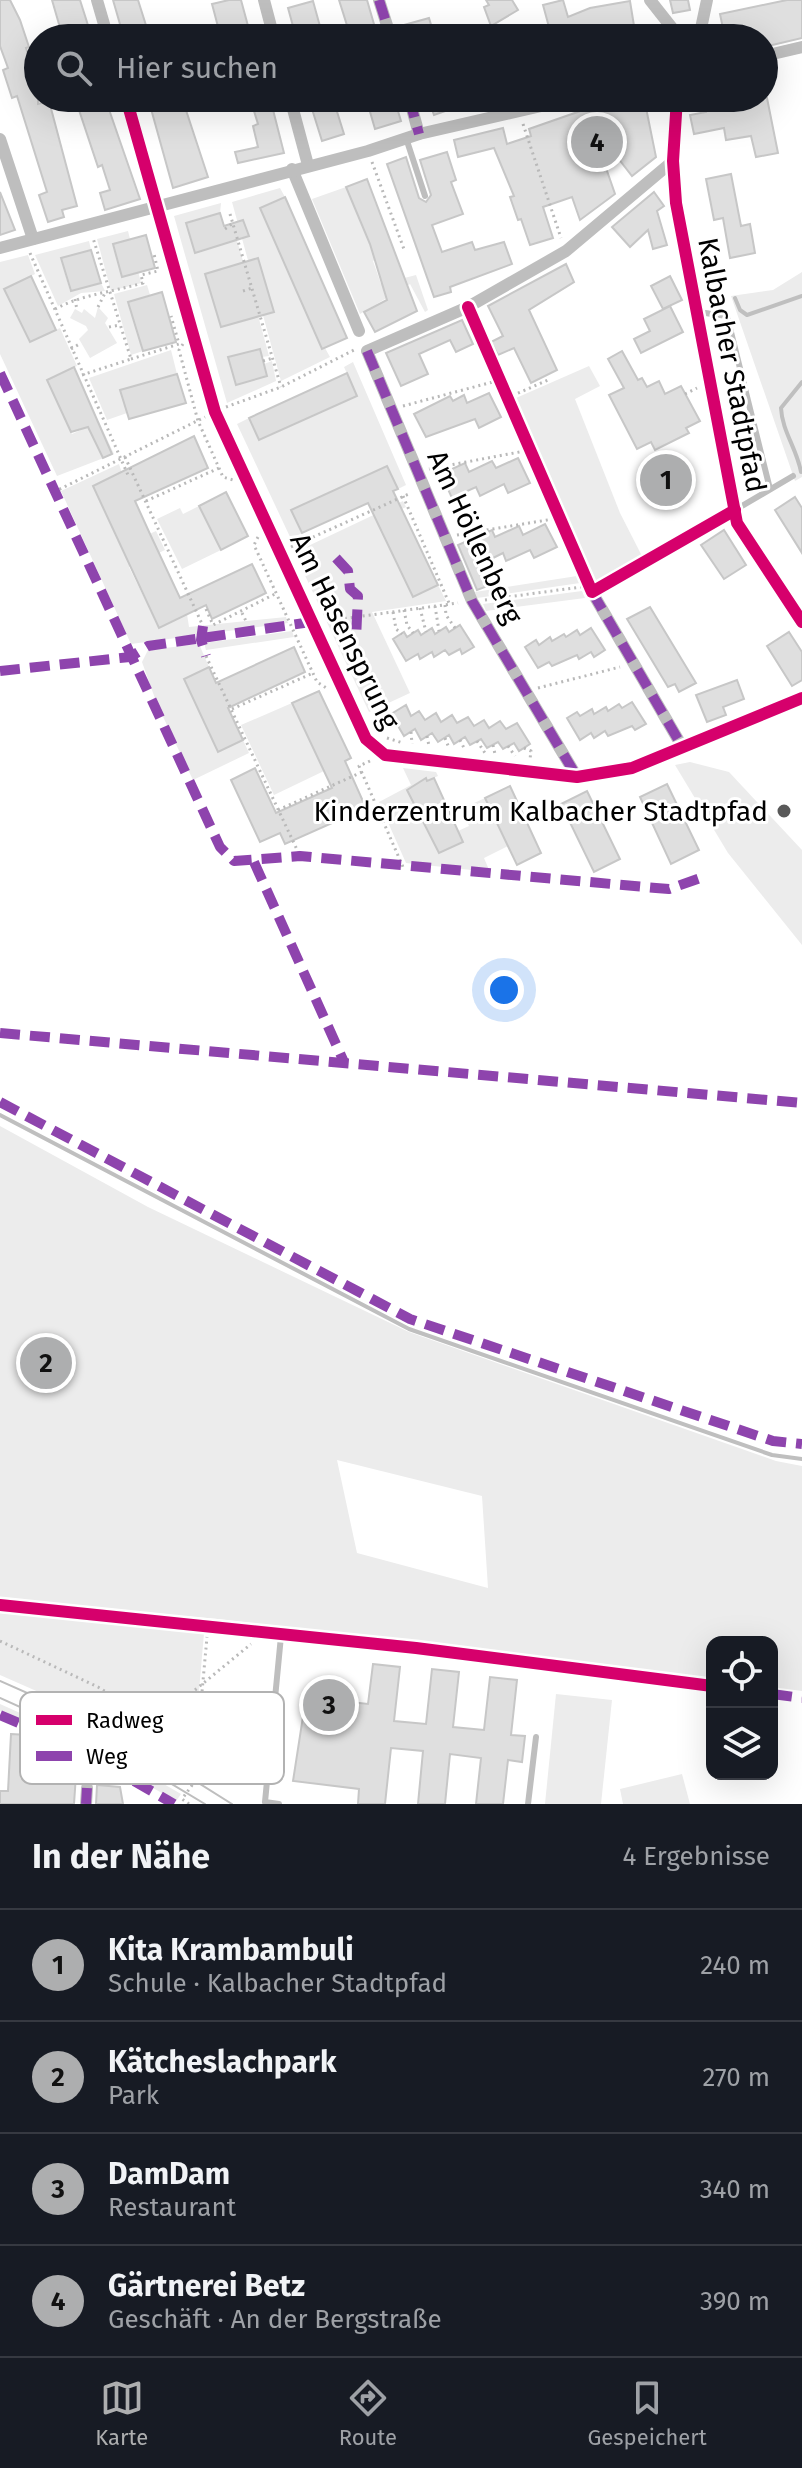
<!DOCTYPE html>
<html lang="de">
<head>
<meta charset="utf-8">
<style>
  :root { --surface:#171b24; --page:#242831; --text:#f1f3f6; --muted:#9ea1a6; --line:#363941; --accent:#adaeaf }
  body { margin:0; font-family:"Fira Sans",sans-serif; background:var(--page); color:var(--text) }
  .controls { position:absolute; right:24px; bottom:24px; display:grid; overflow:hidden; border-radius:16px; box-shadow:0 8px 32px #0002 }
  .controls button { width:72px; height:72px; display:grid; place-items:center; padding:0; border:0; border-bottom:2px solid var(--line); background:var(--surface); color:var(--text); font:40px sans-serif }
  .you { position:absolute; left:504px; top:990px; width:28px; height:28px; margin:-20px; border:6px solid #fff; border-radius:50%; background:#1a73e8; box-shadow:0 0 0 12px #1a73e833 }
  .badge { display:grid; place-items:center; width:52px; height:52px; border-radius:50%; background:var(--accent); color:#111; font-size:26px; font-weight:700 }
  .pin { position:absolute; translate:-50% -50%; border:4px solid #fff; box-shadow:0 2px 8px #0006 }
  .list { margin:0; padding:0; list-style:none }
  h2 { display:flex; justify-content:space-between; align-items:center; height:104px; margin:0; padding:0 32px; font-size:34px }
  h2 small { font-size:26px; font-weight:400; color:var(--muted) }
  .list li { display:grid; grid-template-columns:52px 1fr auto; gap:24px; align-items:center; box-sizing:border-box; height:112px; padding:0 32px; border-top:2px solid var(--line) }
  .list b { display:block; font-size:30px; white-space:nowrap }
  .list p { margin:0; font-size:26px; white-space:nowrap; color:var(--muted) }
  .list em { font-size:26px; font-style:normal; color:var(--muted) }
  .icon { flex:none; width:44px; height:44px; fill:none; stroke:currentColor; stroke-width:2; stroke-linecap:round; stroke-linejoin:round }
  .map { position:relative; flex:none; width:802px; height:1804px; overflow:hidden }
  .search { position:absolute; background:var(--surface); box-shadow:0 8px 32px #0002; left:24px; right:24px; top:24px; height:88px; display:flex; align-items:center; gap:20px; box-sizing:border-box; padding:0 28px; border-radius:44px; color:var(--muted); font-size:30px }
  .sheet { height:552px; background:var(--surface) }
  nav { display:flex; justify-content:space-around; align-items:center; box-sizing:border-box; height:112px; border-top:2px solid var(--line); background:var(--surface); font-size:22px; color:var(--muted) }
  nav a { display:grid; justify-items:center; gap:4px }
  nav .on { color:var(--accent) }
  .map>svg:first-child { display:block }
  .green { fill:#ececec; fill-rule:evenodd }
  .lines { fill:none; stroke-linecap:round; stroke-linejoin:round }
  .stream { stroke:#bfbfbf; stroke-width:4 }
  .building { fill:#dfdfdf; stroke:#c7c7c7; stroke-width:2 }
  .path { stroke:#b9b9b9; stroke-width:3; stroke-dasharray:2 4; stroke-linecap:butt }
  .service { stroke:#bebebe; stroke-width:6 }
  .minor { stroke:#bebebe; stroke-width:12 }
  .tram { stroke:#bebebe; stroke-width:2 }
  .quiet { stroke:#8e44ad; stroke-width:10; stroke-dasharray:20 10; stroke-linecap:butt }
  .cycleway-casing { stroke:#fff; stroke-width:17 }
  .cycleway { stroke:#d6006c; stroke-width:12 }
  .poi-dot { fill:#595959; stroke:#fff; stroke-width:3 }
  .labels { text-anchor:middle; dominant-baseline:central; stroke-width:6; stroke-linejoin:round; paint-order:stroke }
  .street-label { font-size:28px; fill:#000; stroke:#fff }
  .poi-label { font-size:28px; fill:#000; stroke:#fff; text-anchor:end }
  .key { fill:#fff; stroke:#b2b2b2; stroke-width:2 }
  .key-label { font-size:22px; fill:#000 }
</style>
</head>
<body>
<div class="map">
<svg width="802" height="1804" viewBox="0 0 802 1804">
  <rect width="100%" height="100%" fill="#fff"/>
  <g class="green">
    <polygon points="346,187 376,259 373,261 381,284 416,275 428,310 425,312 410,284 360,314 312,199"/>
    <polygon points="280,188 285,197 260,209 322,349 325,348 330,357 281,381 232,202"/>
    <polygon points="221,203 220,213 186,223 196,253 229,242 234,230 250,285 243,287 235,265 205,274 221,327 251,318 252,293 269,356 262,357 259,349 229,357 267,376 264,364 272,361 276,381 227,403 174,216"/>
    <polygon points="128,231 141,283 111,291 97,239"/>
    <polygon points="89,241 91,250 61,259 70,291 101,283 105,291 81,293 58,306 35,255"/>
    <polygon points="28,255 35,274 5,289 30,342 60,328 77,366 48,380 72,434 99,422 114,454 57,476 0,354 0,262"/>
    <polygon points="802,272 802,477 795,481 731,296 773,290"/>
    <polygon points="147,285 150,295 128,302 143,351 131,355 114,294"/>
    <polygon points="98,307 108,318 105,323 117,343 90,358 79,339 88,330 86,326 70,318 75,309 82,313 84,309 95,318"/>
    <polygon points="171,350 177,374 121,390 127,413 107,420 89,378"/>
    <polygon points="353,362 406,485 398,489 387,466 302,505 291,510 302,533 291,539 237,424 249,418 260,440 357,396 344,367"/>
    <polygon points="589,366 600,386 575,399 620,513 644,560 592,583 516,398"/>
    <polygon points="119,464 122,473 93,487 121,547 156,531 165,550 129,567 159,628 187,614 189,627 286,617 288,623 131,644 61,491"/>
    <polygon points="403,501 406,507 377,521 413,597 438,585 446,601 372,612 410,693 369,712 302,569 313,564 306,547"/>
    <polygon points="199,506 221,550 182,569 157,519 180,508 183,514"/>
    <polygon points="577,576 580,583 477,598 475,592"/>
    <polygon points="582,591 585,598 486,611 483,604"/>
    <polygon points="292,631 294,637 206,650 204,643"/>
    <polygon points="199,644 209,667 184,679 189,689 218,752 243,740 249,753 193,780 157,704 142,662 148,650"/>
    <polygon points="292,703 324,771 274,795 241,725"/>
    <polygon points="690,762 729,772 802,850 802,945 728,853 675,765"/>
    <polygon points="403,768 436,772 438,776 427,781 425,778 408,790 439,853 463,842 458,831 469,826 461,809 485,798 508,846 484,858 490,872 406,863 379,802 411,785"/>
    <path d="M0,1126l148,81 261,125 367,129 26,5v225l-30,-4v-45h-60v37l-494,-60 -218,-19zM337,1460l145,36 6,92 -131,-35z"/>
    <polygon points="0,1613 204,1633 193,1761 188,1768 75,1708 0,1675"/>
    <polygon points="556,1694 612,1700 601,1804 545,1804"/>
    <polygon points="0,1704 112,1754 181,1794 176,1801 70,1741 0,1711"/>
    <polygon points="682,1774 690,1804 623,1804 620,1789"/>
  </g>
  <g class="lines">
    <g class="stream">
      <polyline points="735,298 740,310 747,315 802,296"/>
      <path d="M801,472c-4,-23 -19,-41 -20,-64l21,-26"/>
      <polyline points="0,1115 409,1329 772,1455 802,1459"/>
    </g>
  </g>
  <g class="building">
    <polygon points="0,0 10,0 20,20 29,47 26,48 38,87 38,104 49,101 77,206 62,210 64,217 48,222 39,195 47,192 17,96 12,98 3,70 8,68 0,46"/>
    <polygon points="52,0 80,0 92,38 63,38"/>
    <polygon points="113,0 138,0 150,38 124,38"/>
    <polygon points="229,0 241,0 248,26 243,28 246,38 221,38 212,4"/>
    <polygon points="339,0 367,0 378,38 351,38"/>
    <polygon points="486,0 512,0 518,10 491,26 484,7 489,5"/>
    <polygon points="563,0 568,17 590,8 630,1 636,38 552,38 543,5"/>
    <polygon points="670,0 688,0 690,10 673,13"/>
    <polygon points="787,0 802,0 802,38 764,47 764,38 725,38 720,14"/>
    <polygon points="313,1 321,30 296,37 288,8"/>
    <polygon points="429,18 435,38 408,38 404,25"/>
    <polygon points="75,98 105,98 140,199 105,210 100,193 110,190 102,165 98,167"/>
    <polygon points="148,98 182,98 208,177 173,188"/>
    <polygon points="250,98 270,98 284,153 238,163 235,152 258,147 253,126 258,124"/>
    <polygon points="366,98 394,98 401,121 375,129"/>
    <polygon points="428,98 454,98 457,107 434,115"/>
    <polygon points="607,98 609,104 644,98 656,157 632,176 590,122 615,194 580,220 572,197 543,207 553,238 530,245 521,219 518,220 510,197 514,196 494,148 458,157 454,140 503,128 507,144 531,136 529,129 589,108 588,104"/>
    <polygon points="703,98 767,98 778,153 756,157 751,136 726,140 724,128 694,134 690,115 706,112"/>
    <polygon points="334,102 344,134 322,141 312,109"/>
    <polygon points="447,152 456,180 451,182 463,214 432,225 442,252 472,242 475,250 504,242 512,264 450,287 451,292 434,297 387,164 406,157 419,198 426,202 431,195 420,160"/>
    <polygon points="731,174 741,226 750,224 755,253 730,258 723,218 714,220 706,179"/>
    <polygon points="367,179 417,311 375,332 364,312 387,300 370,244 346,187"/>
    <polygon points="0,192 15,230 0,235"/>
    <polygon points="654,192 664,206 657,211 667,245 653,249 648,230 630,247 612,227"/>
    <polygon points="285,197 347,338 322,349 260,208"/>
    <polygon points="220,213 224,226 243,220 249,236 195,253 186,223"/>
    <polygon points="146,235 155,268 122,277 113,244"/>
    <polygon points="91,250 101,283 71,291 61,258"/>
    <polygon points="258,258 274,312 221,327 205,274"/>
    <polygon points="566,264 574,282 529,310 557,370 531,383 514,348 498,355 491,342 503,336 488,306"/>
    <polygon points="31,276 56,330 30,342 4,289"/>
    <polygon points="670,276 682,300 663,309 651,286"/>
    <polygon points="162,292 176,342 143,351 128,302"/>
    <polygon points="670,306 683,332 641,353 634,339 650,331 644,319"/>
    <polygon points="462,320 473,344 456,352 450,340 419,354 428,374 401,386 386,353"/>
    <polygon points="260,349 267,376 236,385 228,357"/>
    <polygon points="622,351 638,380 642,378 647,387 659,381 665,394 681,386 700,421 686,428 689,433 655,450 651,442 637,449 609,395 624,388 608,359"/>
    <polygon points="74,367 112,454 103,458 88,427 71,432 47,380"/>
    <polygon points="347,373 357,396 259,440 249,418"/>
    <polygon points="177,374 186,403 129,419 120,390"/>
    <polygon points="489,393 501,417 479,428 475,419 426,437 414,414 450,396 453,401 464,395 467,403"/>
    <polygon points="194,436 208,468 135,501 150,534 180,598 252,564 266,593 212,619 206,605 159,628 93,486"/>
    <polygon points="518,458 530,483 508,493 504,484 480,496 476,487 452,498 441,474 465,463 469,472 492,461 496,468"/>
    <polygon points="387,466 398,489 393,491 438,585 413,597 368,503 302,533 291,510"/>
    <polygon points="226,492 248,536 221,550 199,506"/>
    <polygon points="795,497 802,508 802,553 775,510"/>
    <polygon points="545,524 557,547 534,558 530,550 506,561 503,553 477,566 485,587 477,590 458,545 492,530 495,537 519,526 523,535"/>
    <polygon points="724,530 746,565 724,579 701,545"/>
    <polygon points="650,607 696,683 679,692 675,684 668,687 627,619"/>
    <polygon points="460,625 474,647 462,654 460,649 449,655 445,650 434,657 432,652 420,659 418,654 406,661 393,639 404,632 407,637 418,630 421,635 432,628 435,634 446,627 449,632"/>
    <polygon points="591,628 605,650 594,657 591,652 579,659 577,655 552,666 549,662 538,668 525,647 536,640 539,645 550,637 552,641 564,634 566,637 577,630 580,635"/>
    <polygon points="789,632 802,652 802,680 792,686 767,646"/>
    <polygon points="294,647 305,672 228,708 243,740 218,752 184,679 209,667 216,683"/>
    <polygon points="737,680 744,699 723,707 726,715 707,722 696,695"/>
    <polygon points="319,691 351,758 345,761 366,808 285,844 280,833 260,842 231,780 255,768 276,813 332,788 292,703"/>
    <polygon points="632,702 646,724 635,730 632,726 608,736 605,731 594,738 591,733 580,740 567,718 577,712 580,716 592,709 594,714 606,707 608,711 619,704 622,708"/>
    <polygon points="406,705 411,716 419,711 425,720 436,713 441,722 452,715 457,723 468,717 474,726 484,720 489,728 500,721 506,729 517,723 530,744 519,751 514,743 503,749 498,742 487,748 481,739 470,745 465,737 454,744 449,735 438,742 432,733 421,740 415,729 404,736 391,714"/>
    <polygon points="426,778 427,781 434,778 463,842 439,853 407,790"/>
    <polygon points="667,784 699,850 671,864 640,797"/>
    <polygon points="510,786 541,853 517,865 485,798"/>
    <polygon points="587,791 620,859 594,872 561,804"/>
    <polygon points="373,1664 400,1667 394,1721 426,1724 432,1669 459,1672 453,1727 484,1730 490,1677 517,1680 511,1735 525,1736 522,1762 508,1760 503,1804 476,1804 481,1758 450,1754 445,1804 418,1804 423,1751 391,1748 385,1804 358,1804 359,1789 293,1781 306,1697 368,1704"/>
    <polygon points="11,1734 28,1735 27,1758 34,1759 32,1777 56,1779 57,1759 77,1760 74,1804 0,1804 0,1791 8,1791"/>
    <polygon points="97,1785 120,1787 123,1804 96,1804"/>
  </g>
  <g class="lines">
    <g class="path">
      <polyline points="523,124 561,238"/>
      <polyline points="372,162 405,252"/>
      <polyline points="230,214 281,387"/>
      <polyline points="225,229 233,223"/>
      <polyline points="30,253 128,475"/>
      <polyline points="243,291 252,288"/>
      <polyline points="75,299 77,310"/>
      <polyline points="98,307 105,293"/>
      <path d="M55,309c29,-15 57,-17 88,-26l-2,-8 17,-4 -4,-17"/>
      <polyline points="473,318 587,583"/>
      <polyline points="109,327 120,325"/>
      <polyline points="183,344 179,350 198,421 223,477 233,480"/>
      <polyline points="71,349 81,343"/>
      <polyline points="131,359 179,344 171,316"/>
      <polyline points="263,361 273,358"/>
      <polyline points="82,375 131,359 93,238"/>
      <polyline points="685,394 697,388"/>
      <polyline points="507,398 548,380"/>
      <polyline points="403,406 500,380"/>
      <polyline points="226,407 281,387 354,350"/>
      <polyline points="125,457 203,626"/>
      <polyline points="429,469 530,450"/>
      <polyline points="54,492 205,417"/>
      <polyline points="403,496 449,603"/>
      <polyline points="146,501 219,468"/>
      <polyline points="457,535 559,518"/>
      <polyline points="258,537 254,545 317,682 328,689"/>
      <polyline points="291,547 411,493"/>
      <polyline points="603,586 721,518"/>
      <polyline points="485,600 581,587"/>
      <polyline points="445,605 446,615 455,628"/>
      <polyline points="435,606 439,631"/>
      <polyline points="420,608 426,632"/>
      <polyline points="206,609 213,625 277,593"/>
      <polyline points="404,610 407,625 413,633"/>
      <polyline points="393,612 396,629 402,634"/>
      <polyline points="242,613 246,621"/>
      <polyline points="327,621 458,603"/>
      <polyline points="206,656 300,856"/>
      <polyline points="538,688 620,667"/>
      <polyline points="232,709 313,673"/>
      <polyline points="411,732 412,744"/>
      <polyline points="427,736 429,746"/>
      <polyline points="387,738 403,743"/>
      <polyline points="445,738 449,748"/>
      <polyline points="460,740 465,750"/>
      <polyline points="477,741 485,753"/>
      <polyline points="493,745 495,754"/>
      <polyline points="508,746 515,756"/>
      <polyline points="524,748 531,751 530,759"/>
      <polyline points="370,761 359,766 403,867"/>
      <polyline points="278,810 362,772"/>
      <polyline points="0,1641 98,1687 197,1749"/>
      <polyline points="195,1690 251,1644"/>
      <polyline points="171,1771 193,1785"/>
      <polyline points="189,1804 182,1799 201,1773 195,1769 207,1637"/>
    </g>
    <g class="service">
      <polyline points="406,138 425,196"/>
      <polyline points="698,312 727,316 770,489"/>
      <polyline points="735,510 793,476"/>
      <polyline points="0,1605 281,1636 265,1802 279,1804"/>
      <polyline points="528,1804 536,1737"/>
    </g>
    <g class="minor">
      <polyline points="97,0 108,38"/>
      <polyline points="264,0 274,38"/>
      <polyline points="379,0 391,38"/>
      <polyline points="650,0 680,38"/>
      <polyline points="699,38 707,0"/>
      <polyline points="764,56 802,47"/>
      <polyline points="126,98 215,412 366,739 385,755 577,777 632,768 802,698"/>
      <polyline points="290,98 308,165"/>
      <polyline points="409,98 419,134"/>
      <polyline points="677,98 673,161 676,203 737,523 802,622"/>
      <polyline points="0,139 33,239"/>
      <polyline points="292,169 359,331"/>
      <polyline points="0,248 368,151 419,134 576,98"/>
      <polyline points="592,592 683,748"/>
      <polyline points="577,777 472,601 367,351 468,307 566,251 673,161"/>
      <polyline points="86,1804 87,1788"/>
    </g>
    <g class="tram">
      <polyline points="0,1681 122,1735 232,1804"/>
      <polyline points="0,1698 115,1750 205,1804"/>
    </g>
    <g class="quiet">
      <polyline points="379,0 391,38"/>
      <polyline points="409,98 419,134"/>
      <polyline points="367,351 472,601 577,777"/>
      <polyline points="0,373 220,847 234,861 300,856 656,888 669,889 703,877"/>
      <polyline points="336,558 348,571 350,589 358,596 356,639"/>
      <polyline points="592,592 683,748"/>
      <polyline points="203,626 201,640 206,656"/>
      <polyline points="0,671 130,657 148,646 311,622"/>
      <polyline points="254,862 344,1062"/>
      <polyline points="0,1033 802,1103"/>
      <polyline points="0,1102 410,1319 773,1441 802,1444"/>
      <polyline points="772,1694 802,1698"/>
      <polyline points="0,1715 71,1745 174,1804"/>
      <polyline points="86,1804 87,1788"/>
    </g>
    <defs>
      <g id="cycleway">
        <polyline points="126,98 215,412 366,739 385,755 577,777 632,768 802,698"/>
        <polyline points="677,98 673,161 676,203 737,523 802,622"/>
        <polyline points="468,307 592,592 735,510"/>
        <polyline points="0,1605 416,1648 712,1686"/>
      </g>
    </defs>
    <use href="#cycleway" class="cycleway-casing"/>
    <use href="#cycleway" class="cycleway"/>
  </g>
  <circle class="poi-dot" cx="784" cy="811" r="8"/>
  <g class="labels">
    <g class="street-label">
      <text transform="translate(732 365) rotate(79)">Kalbacher Stadtpfad</text>
      <text transform="translate(475 537) rotate(65)">Am Höllenberg</text>
      <text transform="translate(345 631) rotate(64)">Am Hasensprung</text>
    </g>
    <g class="poi-label">
      <text x="768" y="811">Kinderzentrum Kalbacher Stadtpfad</text>
    </g>
  </g>
  <rect x="20" y="1692" width="264" height="92" rx="12" class="key"/>
  <rect x="36" y="1715" width="36" height="10" fill="#d6006c"/>
  <rect x="36" y="1751" width="36" height="10" fill="#8e44ad"/>
  <g class="key-label">
    <text x="86" y="1728">Radweg</text>
    <text x="86" y="1764">Weg</text>
  </g>
</svg>
<div class="controls">
<button><svg class="icon" aria-label="locate" viewBox="0 0 24 24"><circle cx="12" cy="12" r="6"/><path d="M12 2v4M12 18v4M2 12h4M18 12h4"/></svg></button>
<button><svg class="icon" aria-label="layers" viewBox="0 0 24 24"><path d="M12 4l9 5-9 5-9-5zM3 14l9 5 9-5"/></svg></button>
</div>
<div class="you"></div>
<div class="pin badge" style="left:666px;top:480px">1</div>
<div class="pin badge" style="left:46px;top:1363px">2</div>
<div class="pin badge" style="left:329px;top:1705px">3</div>
<div class="pin badge" style="left:597px;top:142px">4</div>
<div class="search"><svg class="icon" aria-label="search" viewBox="0 0 24 24"><circle cx="10" cy="10" r="6"/><path d="M15 15l6 6"/></svg>Hier suchen</div>
</div>
<section class="sheet">
<h2>In der Nähe<small>4 Ergebnisse</small></h2>
<ul class="list">
<li><span class="badge">1</span><div><b>Kita Krambambuli</b><p>Schule · Kalbacher Stadtpfad</p></div><em>240 m</em></li>
<li><span class="badge">2</span><div><b>Kätcheslachpark</b><p>Park</p></div><em>270 m</em></li>
<li><span class="badge">3</span><div><b>DamDam</b><p>Restaurant</p></div><em>340 m</em></li>
<li><span class="badge">4</span><div><b>Gärtnerei Betz</b><p>Geschäft · An der Bergstraße</p></div><em>390 m</em></li>
</ul>
</section>
<nav>
<a class="on"><svg class="icon" aria-label="map" viewBox="0 0 24 24"><path d="M3 6l6-2 6 2 6-2v14l-6 2-6-2-6 2zM9 4v14M15 6v14"/></svg>Karte</a>
<a><svg class="icon" aria-label="directions" viewBox="0 0 24 24"><path d="M12 3l9 9-9 9-9-9zM9 14v-3h6M13 9l2 2-2 2"/></svg>Route</a>
<a><svg class="icon" aria-label="saved" viewBox="0 0 24 24"><path d="M7 4h10v16l-5-4-5 4z"/></svg>Gespeichert</a>
</nav>
</body>
</html>
